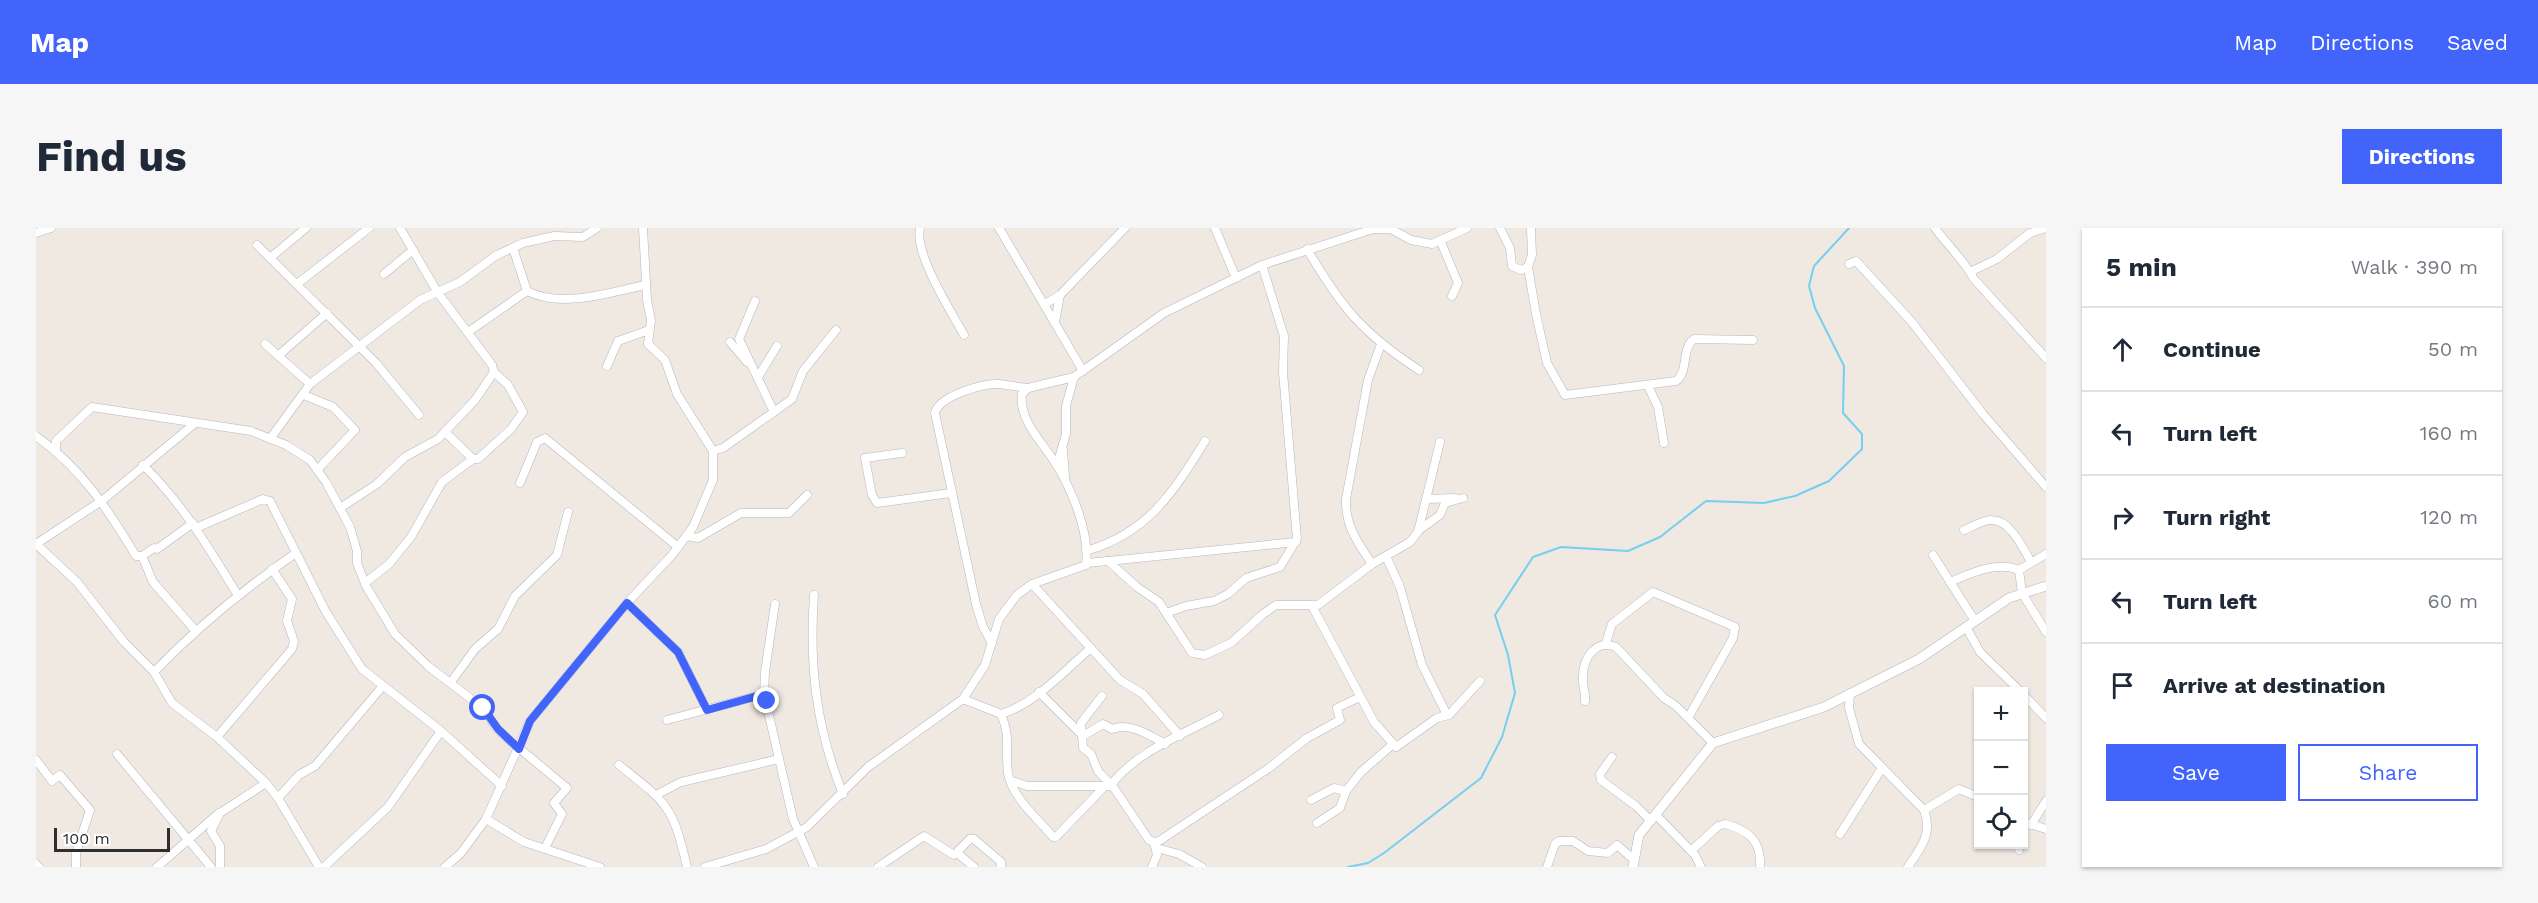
<!DOCTYPE html>
<html lang="en">
<head>
<meta charset="utf-8">
<style>
  :root { --surface:#fff; --page:#f6f6f7; --text:#1f2937; --muted:#747a83; --line:#e0e1e3; --accent:#4264fb }
  body { margin:0; font-family:"Work Sans",sans-serif; background:var(--page); color:var(--text) }
  .controls { position:absolute; right:18px; bottom:18px; display:grid; overflow:hidden; border-radius:0px; box-shadow:0 2px 4px #0004 }
  .controls button { width:54px; height:54px; display:grid; place-items:center; padding:0; border:0; border-bottom:2px solid var(--line); background:var(--surface); color:var(--text); font:30px sans-serif }
  .scale { position:absolute; left:18px; bottom:15px; width:116px; box-sizing:border-box; padding-left:6px; border:3px solid #2e2e2e; border-top:0; font-size:16px; line-height:21px; white-space:nowrap; color:#2e2e2e; -webkit-text-stroke:4px #fff; paint-order:stroke }
  .stop { position:absolute; width:18px; height:18px; margin:-14px; border:4px solid #4264fb; border-radius:50%; background:#fff }
  .stop.end { background:#4264fb; border-color:#fff; box-shadow:0 2px 6px #0008 }
  .list { margin:0; padding:0; list-style:none }
  h2 { display:flex; justify-content:space-between; align-items:center; height:78px; margin:0; padding:0 24px; font-size:26px }
  h2 small { font-size:20px; font-weight:400; color:var(--muted) }
  .list li { display:grid; grid-template-columns:39px 1fr auto; gap:18px; align-items:center; box-sizing:border-box; height:84px; padding:0 24px; border-top:2px solid var(--line) }
  .list b { display:block; font-size:22px; white-space:nowrap }
  .list em { font-size:20px; font-style:normal; color:var(--muted) }
  .actions { display:flex; gap:12px; padding:18px 24px }
  .actions a { flex:1; padding:14px 0; border:2px solid var(--accent); border-radius:0px; text-align:center; font-size:21px; color:var(--accent) }
  .actions .main { background:var(--accent); color:#fff }
  .icon { flex:none; width:33px; height:33px; fill:none; stroke:currentColor; stroke-width:2; stroke-linecap:round; stroke-linejoin:round }
  .map { position:relative; flex:none; width:2010px; height:639px; overflow:hidden; border-radius:0px }
  header { display:flex; align-items:center; gap:36px; box-sizing:border-box; height:84px; padding:0 30px; background:var(--accent); color:#fff }
  header strong { font-size:28px }
  nav { display:flex; gap:33px; margin-inline-start:auto; font-size:21px }
  .intro { display:flex; align-items:center; justify-content:space-between; box-sizing:border-box; height:144px; padding:0 36px }
  h1 { margin:0; font-size:42px }
  .button { padding:15px 27px; border-radius:0px; background:var(--accent); color:#fff; font-size:21px; font-weight:700 }
  main { display:flex; gap:36px; padding:0 36px }
  aside { flex:1; background:var(--surface); border-radius:0px; box-shadow:0 2px 4px #0004 }
  .map>svg:first-child { display:block }
  .lines { fill:none; stroke-linecap:round; stroke-linejoin:round }
  .stream { stroke:#75cff0; stroke-width:2 }
  .minor-casing { stroke:#b4b7c1; stroke-width:9 }
  .tertiary-casing { stroke:#b4b7c1; stroke-width:10 }
  .minor { stroke:#fff; stroke-width:8 }
  .tertiary { stroke:#fff; stroke-width:9 }
  .route { stroke:#4264fb; stroke-width:8 }
</style>
</head>
<body>
<header>
<strong>Map</strong>
<nav><a>Map</a><a>Directions</a><a>Saved</a></nav>
</header>
<div class="intro"><h1>Find us</h1><a class="button">Directions</a></div>
<main>
<div class="map">
<svg width="2010" height="639" viewBox="0 0 2010 639">
  <rect width="100%" height="100%" fill="#efe9e1"/>
  <g class="lines">
    <polyline class="stream" points="1312,639 1332,635 1348,625 1445,550 1466,509 1479,465 1472,427 1459,387 1497,329 1525,319 1592,323 1624,309 1670,273 1728,275 1759,268 1793,253 1826,221 1826,206 1807,185 1808,138 1779,80 1773,58 1778,38 1813,0"/>
    <defs>
      <g id="minor">
        <path d="M884,0c-6,26 31,83 44,107"/>
        <polyline points="963,0 1047,143"/>
        <polyline points="1179,0 1200,50"/>
        <polyline points="1464,0 1474,20 1476,38 1485,42 1492,39"/>
        <path d="M1899,0c13,18 29,32 39,51l72,79"/>
        <path d="M1495,1l1,26 -4,12 8,47 11,49 18,32 111,-14c13,-9 5,-33 18,-42l59,1"/>
        <polyline points="0,5 15,0"/>
        <polyline points="1405,14 1422,55 1416,68"/>
        <polyline points="221,17 340,135 383,187"/>
        <polyline points="477,20 491,63"/>
        <path d="M1271,21c34,58 55,84 112,121"/>
        <polyline points="234,30 270,0"/>
        <polyline points="1813,36 1820,33 1875,93 1947,186 2010,259"/>
        <polyline points="1934,44 1961,31 1994,5 2010,0"/>
        <polyline points="348,46 377,22"/>
        <polyline points="261,56 333,0"/>
        <polyline points="719,73 703,111 738,184"/>
        <polyline points="1009,76 1024,67 1089,0"/>
        <polyline points="1019,94 1024,67"/>
        <path d="M432,104l59,-41c35,18 83,1 119,-6"/>
        <polyline points="694,114 711,134"/>
        <polyline points="229,116 274,156"/>
        <polyline points="243,127 291,85"/>
        <polyline points="571,138 582,113 613,102"/>
        <polyline points="722,149 741,118"/>
        <polyline points="1612,158 1622,179 1628,215"/>
        <polyline points="268,167 297,179 319,202 281,242"/>
        <polyline points="409,204 437,231"/>
        <path d="M0,208c46,33 71,72 100,120h6l12,-8 3,1 36,-26"/>
        <polyline points="234,211 274,156 384,72 424,54 459,28 487,15 518,8 547,9 561,0"/>
        <polyline points="20,222 20,213 56,179 215,203 250,217 274,232 290,254 314,299 321,323 321,335 330,358 359,406 392,438 447,480 461,501 483,521"/>
        <polyline points="1027,222 1029,249"/>
        <polyline points="677,223 687,220 756,171 767,143 800,102"/>
        <polyline points="866,225 829,230 836,267 841,275 915,265"/>
        <path d="M107,237c39,38 66,83 94,129"/>
        <polyline points="1021,237 1030,206 1030,178 1038,149"/>
        <polyline points="484,255 501,214 509,210 642,319"/>
        <polyline points="1391,271 1419,270"/>
        <polyline points="304,280 341,256 369,229 402,211 439,172 458,144"/>
        <polyline points="160,300 227,271 234,273 290,384 326,441 405,503 466,558"/>
        <polyline points="1383,302 1404,287 1409,275 1427,270"/>
        <path d="M1928,302c8,-3 20,-11 28,-10 18,0 31,28 39,42"/>
        <polyline points="650,308 662,310 705,285 753,285 771,267"/>
        <polyline points="0,316 41,354 88,414 118,444 136,475 181,509 230,555 242,570 283,639"/>
        <polyline points="0,316 67,272 158,196"/>
        <path d="M1050,323c62,-18 87,-58 119,-110"/>
        <polyline points="1897,327 1939,393"/>
        <polyline points="106,328 117,354 159,402"/>
        <polyline points="1350,328 1364,359 1386,437 1411,487"/>
        <polyline points="1072,333 1260,314"/>
        <polyline points="1051,335 1072,333 1101,359 1123,374 1156,425 1169,427 1195,415 1227,386 1240,377 1282,377 1336,336 1374,314 1382,304 1404,214"/>
        <path d="M1336,336c-14,-21 -27,-38 -26,-65l22,-119 13,-36"/>
        <polyline points="1983,342 1986,365 2010,404"/>
        <polyline points="1983,342 2010,326"/>
        <path d="M1914,354c22,-9 46,-21 69,-12"/>
        <polyline points="329,355 353,336 375,309 406,254 437,231 442,231 475,201 487,184 472,157 458,144 456,137 402,65 364,0"/>
        <polyline points="996,356 1084,452 1107,466 1144,508"/>
        <path d="M778,367c-5,70 2,133 29,199"/>
        <polyline points="591,375 642,424 671,482"/>
        <polyline points="739,376 729,444 728,466 757,591 778,639"/>
        <polyline points="1276,378 1338,494 1360,519 1401,490 1413,487 1444,453"/>
        <polyline points="1130,385 1150,378 1178,373 1192,366 1210,350 1244,339 1261,311 1247,144 1248,108 1226,37"/>
        <polyline points="1930,399 1944,424 1985,464"/>
        <path d="M956,415l-9,-16 -7,-23 -41,-191c4,-17 48,-30 64,-29 9,1 19,3 29,4"/>
        <polyline points="1570,415 1576,396 1617,364 1699,399 1697,410 1652,490"/>
        <path d="M118,444c44,-46 90,-83 142,-119"/>
        <polyline points="415,454 439,421 462,401 479,368 521,327 532,284"/>
        <polyline points="1003,464 1047,508"/>
        <path d="M1814,465l-1,15 10,36 65,66c9,24 -3,37 -16,57"/>
        <polyline points="1988,467 2010,490"/>
        <polyline points="1066,468 1045,495 1047,520 1055,526 1062,543 1078,560 1113,612 1118,614 1121,627 1116,639"/>
        <path d="M927,471l38,15c10,23 4,36 7,59 3,23 31,47 45,64h3l49,-51"/>
        <path d="M1549,473c1,-9 -3,-15 -2,-24 0,-20 13,-38 33,-30l48,51 12,8 37,37"/>
        <path d="M965,486c34,-10 63,-43 90,-66"/>
        <polyline points="631,492 728,466"/>
        <path d="M1047,508l20,-12 9,5c18,-7 37,6 53,15"/>
        <polyline points="181,509 256,421 258,413 251,393 256,371 236,341"/>
        <polyline points="483,520 531,560 518,575 526,586 509,620"/>
        <polyline points="81,526 175,639"/>
        <polyline points="1576,529 1564,546 1565,552 1600,578 1615,593"/>
        <polyline points="0,532 16,553 24,547 54,582 40,625 40,639"/>
        <path d="M583,537c49,39 54,41 68,102"/>
        <path d="M976,553l15,5h83c27,-35 70,-50 109,-71"/>
        <polyline points="620,567 645,554 743,531"/>
        <polyline points="242,570 263,547 279,538 346,459"/>
        <polyline points="1275,572 1298,560 1310,563"/>
        <polyline points="1888,582 1923,561 1942,569"/>
        <polyline points="1620,587 1659,627 1665,639"/>
        <polyline points="450,591 488,614 564,639"/>
        <polyline points="1988,594 2010,601"/>
        <polyline points="1281,595 1304,580 1310,563 1325,544 1356,517"/>
        <polyline points="1995,597 2010,573"/>
        <polyline points="1804,606 1846,540"/>
        <polyline points="1118,614 1123,613 1233,540 1271,510 1304,492 1301,480 1324,469"/>
        <polyline points="1120,620 1143,626 1166,639"/>
        <polyline points="1983,622 1984,616"/>
        <path d="M1655,623l27,-25 7,-2c24,6 37,18 35,43"/>
        <polyline points="921,625 938,639"/>
        <polyline points="0,636 3,639"/>
        <polyline points="121,639 183,585"/>
        <polyline points="184,639 184,618 175,603 184,585 230,555"/>
        <polyline points="288,639 352,579 405,503"/>
        <polyline points="409,639 425,625 450,591 494,493 591,375 636,327 657,299 677,252 677,223 641,166 629,132 612,116 615,92 611,72 607,0"/>
        <path d="M669,639l61,-18 41,-22 61,-60 95,-68 22,-34 14,-46 18,-24 15,-11 54,-19c4,-32 -14,-75 -30,-101 -12,-20 -38,-44 -34,-70l6,-6 46,-11 90,-64 98,-48 111,-36h18l20,11 21,4 35,-16"/>
        <polyline points="842,639 888,608 918,627 934,611 938,611 965,634 965,639"/>
        <polyline points="1511,639 1519,616 1523,613 1537,613 1552,623 1572,625 1581,617 1597,631"/>
      </g>
      <polyline id="tertiary" points="1597,639 1603,607 1677,515 1788,479 1883,431 1973,370 2010,358"/>
    </defs>
    <use href="#minor" class="minor-casing"/>
    <use href="#tertiary" class="tertiary-casing"/>
    <use href="#minor" class="minor"/>
    <use href="#tertiary" class="tertiary"/>
  </g>
  <g class="lines">
    <polyline class="route" points="447,480 462,501 483,521 494,493 591,375 642,424 671,482 728,466 731,473"/>
  </g>
</svg>
<div class="controls">
<button>+</button>
<button>−</button>
<button><svg class="icon" aria-label="locate" viewBox="0 0 24 24"><circle cx="12" cy="12" r="6"/><path d="M12 2v4M12 18v4M2 12h4M18 12h4"/></svg></button>
</div>
<div class="scale">100 m</div>
<div class="stop" style="left:447px;top:480px"></div>
<div class="stop end" style="left:731px;top:473px"></div>
</div>
<aside>
<h2>5 min<small>Walk · 390 m</small></h2>
<ul class="list">
<li><svg class="icon" aria-label="ahead" viewBox="0 0 24 24"><path d="M12 20V5M6 11l6-6 6 6"/></svg><div><b>Continue</b></div><em>50 m</em></li>
<li><svg class="icon" aria-label="left" viewBox="0 0 24 24"><path d="M17 20v-9H6M10 6l-5 5 5 5"/></svg><div><b>Turn left</b></div><em>160 m</em></li>
<li><svg class="icon" aria-label="right" viewBox="0 0 24 24"><path d="M7 20v-9h11M14 6l5 5-5 5"/></svg><div><b>Turn right</b></div><em>120 m</em></li>
<li><svg class="icon" aria-label="left" viewBox="0 0 24 24"><path d="M17 20v-9H6M10 6l-5 5 5 5"/></svg><div><b>Turn left</b></div><em>60 m</em></li>
<li><svg class="icon" aria-label="arrive" viewBox="0 0 24 24"><path d="M6 21V4h12l-3 4 3 4H6"/></svg><div><b>Arrive at destination</b></div></li>
</ul>
<div class="actions"><a class="main">Save</a><a>Share</a></div>
</aside>
</main>
</body>
</html>
